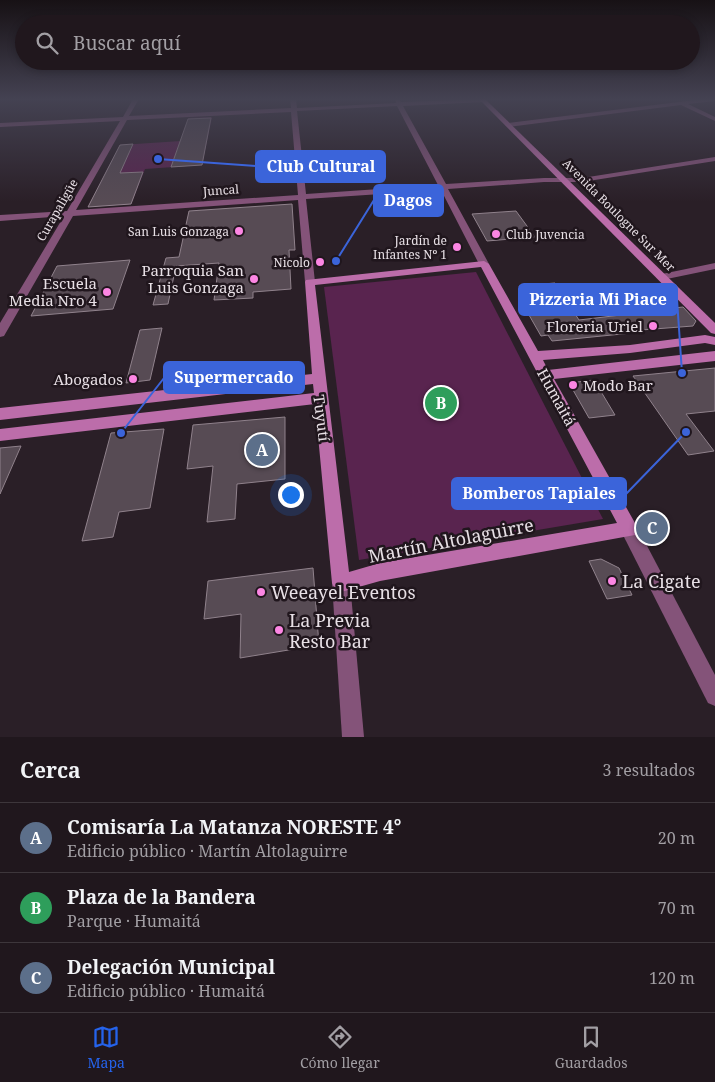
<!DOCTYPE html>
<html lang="es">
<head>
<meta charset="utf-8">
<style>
  :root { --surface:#20171d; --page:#282026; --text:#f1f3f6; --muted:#a29fa4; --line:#3d363b; --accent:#2563eb }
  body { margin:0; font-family:"Noto Serif",serif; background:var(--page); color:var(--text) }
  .you { position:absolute; left:290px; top:494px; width:18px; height:18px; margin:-12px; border:4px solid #fff; border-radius:50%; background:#1a73e8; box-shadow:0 0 0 8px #1a73e833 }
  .badge { display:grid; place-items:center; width:32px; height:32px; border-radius:50%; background:var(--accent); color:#fff; font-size:16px; font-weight:700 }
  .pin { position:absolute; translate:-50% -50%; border:2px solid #fff; box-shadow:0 1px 5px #0006 }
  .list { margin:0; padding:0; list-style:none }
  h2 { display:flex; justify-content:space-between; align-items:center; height:65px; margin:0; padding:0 20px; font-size:21px }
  h2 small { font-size:16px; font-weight:400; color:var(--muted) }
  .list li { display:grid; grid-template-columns:32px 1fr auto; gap:15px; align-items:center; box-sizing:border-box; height:70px; padding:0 20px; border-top:1px solid var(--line) }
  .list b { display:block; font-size:19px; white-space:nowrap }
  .list p { margin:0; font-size:16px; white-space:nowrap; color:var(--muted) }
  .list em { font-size:16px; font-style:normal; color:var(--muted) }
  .icon { flex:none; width:28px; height:28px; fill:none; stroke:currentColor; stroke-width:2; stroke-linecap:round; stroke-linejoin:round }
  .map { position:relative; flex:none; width:715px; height:737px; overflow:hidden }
  .search { position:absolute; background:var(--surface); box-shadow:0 2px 8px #0003; left:15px; right:15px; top:15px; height:55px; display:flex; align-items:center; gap:12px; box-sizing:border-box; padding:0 18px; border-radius:28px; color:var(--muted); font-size:19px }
  .sheet { height:275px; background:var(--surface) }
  nav { display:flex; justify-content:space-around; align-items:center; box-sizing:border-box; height:70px; border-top:1px solid var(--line); background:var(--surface); font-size:14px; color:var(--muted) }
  nav a { display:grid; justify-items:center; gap:2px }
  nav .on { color:var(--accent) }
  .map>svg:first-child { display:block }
  .green { fill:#59244f }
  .building { fill:#574b54; stroke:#90828c }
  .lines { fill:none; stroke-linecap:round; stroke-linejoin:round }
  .street { fill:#845379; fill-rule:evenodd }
  .secondary { fill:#bc6daa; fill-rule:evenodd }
  .poi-dot { fill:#fc86e3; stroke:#20161d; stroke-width:2 }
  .labels { text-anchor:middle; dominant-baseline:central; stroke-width:5; stroke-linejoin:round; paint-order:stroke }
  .far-street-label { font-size:12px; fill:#e8e0e6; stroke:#20161d }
  .far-poi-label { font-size:12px; fill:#e8e0e6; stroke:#20161d; text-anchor:end }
  .poi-label { font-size:15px; fill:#e8e0e6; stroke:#20161d; text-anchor:end }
  .street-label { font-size:15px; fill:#e8e0e6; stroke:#20161d }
  .near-street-label { font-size:18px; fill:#e8e0e6; stroke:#20161d }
  .near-poi-label { font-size:18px; fill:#e8e0e6; stroke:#20161d; text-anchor:start }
  .leader { fill:none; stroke:#3b64da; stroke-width:2 }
  .callout-dot { fill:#3b64da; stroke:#20161d; stroke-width:2 }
  .callout { fill:#3b64da; stroke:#3b64da; stroke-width:2 }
  .callout-label { font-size:16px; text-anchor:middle; font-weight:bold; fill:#fff }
</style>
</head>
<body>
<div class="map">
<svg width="715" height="737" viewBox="0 0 715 737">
  <rect width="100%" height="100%" fill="#2a1f27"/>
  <g class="green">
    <polygon points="212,117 202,165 145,169 131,204 88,207 120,145 181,141 188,118"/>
    <polygon points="476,272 603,519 359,560 324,287"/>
  </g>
  <g class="building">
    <polygon points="211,118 202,165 171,167 188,119"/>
    <polygon points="133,144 120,173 143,172 131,204 88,207 120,145"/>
    <polygon points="292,204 295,250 289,250 291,289 253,292 253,298 214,300 219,263 176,266 168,304 153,305 166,258 179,257 189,211"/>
    <polygon points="516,211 535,237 487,241 472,214"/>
    <polygon points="130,260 113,309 31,316 57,266"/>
    <polygon points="555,283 579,320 621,315 603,291 630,289 647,311 683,307 696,321 693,326 641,330 642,332 552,341 548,335 541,336 529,315 535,314 519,286"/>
    <polygon points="162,328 150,380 126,383 140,330"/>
    <polygon points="715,368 715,411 686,414 714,451 688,455 633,376"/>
    <polygon points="594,380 615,415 589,418 569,383"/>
    <polygon points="285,417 285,479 237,484 235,519 207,522 213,466 187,469 193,425"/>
    <polygon points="164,429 150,508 119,512 113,537 82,541 111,433"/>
    <polygon points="21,446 0,494 0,448"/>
    <polygon points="601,559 619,568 632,595 607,599 589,561"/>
    <polygon points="313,568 319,645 240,658 241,614 204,619 208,581"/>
  </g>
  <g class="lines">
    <g class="street">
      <path d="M133,99h6l-10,17 162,-8 -1,-9h6l1,9 99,-5 -1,-4h4l2,3 85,-3 -2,3 -81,4 43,78 98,-6h38l133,-21v4l-133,21h-38l-96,7 41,75 -5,3 -5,-3 -38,-74 -135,9 9,83 -5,3 -5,-3 -7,-82 -225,16 -69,120 -4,1v-14l64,-107 -64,5v-6l67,-4 53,-90 -120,6v-4l123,-6zM397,106l41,79 -132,9 -9,-83zM291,112l7,83 -222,15 51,-90z"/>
      <polygon points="703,99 715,99 715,101 688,104 715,117 715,121 681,105 508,127 505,125 508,123"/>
      <polygon points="715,263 715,269 662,280 657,277 662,274"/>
      <polygon points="629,521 635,523 715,675 715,706 708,703 623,535 621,529 623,523"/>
      <polygon points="341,574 347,577 350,583 364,737 342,737 332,583 335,577"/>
    </g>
    <g class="secondary">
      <polygon points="479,99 485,99 715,323 715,334 711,333"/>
      <path d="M484,261l5,3 49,87 92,-6 75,-10 10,2v8l-10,-2 -75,10 -87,7 5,10 167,-19v10l-161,18 81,144 2,6 -2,6 -255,46 -39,11 -6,-3 -3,-6 -17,-179 -315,37v-12l314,-36 -1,-9 -313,36v-12l312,-34 -7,-92 1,-2zM481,267l136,256 -237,40 -31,9 -34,-287z"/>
    </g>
  </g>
  <linearGradient id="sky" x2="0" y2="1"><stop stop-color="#171115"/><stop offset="0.49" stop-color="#444252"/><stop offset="1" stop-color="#444252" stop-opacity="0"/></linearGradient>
  <rect width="715" height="202" fill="url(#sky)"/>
  <g class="poi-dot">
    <circle cx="239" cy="231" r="5"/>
    <circle cx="496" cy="234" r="5"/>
    <circle cx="457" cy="247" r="5"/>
    <circle cx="320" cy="262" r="5"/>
    <circle cx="254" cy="279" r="5"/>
    <circle cx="107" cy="292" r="5"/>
    <circle cx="653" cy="326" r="5"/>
    <circle cx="133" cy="379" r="5"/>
    <circle cx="573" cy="385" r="5"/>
    <circle cx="612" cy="581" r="5"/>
    <circle cx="261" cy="592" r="5"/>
    <circle cx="279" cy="630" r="5"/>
  </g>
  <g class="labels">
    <g class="far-street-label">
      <text transform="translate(221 190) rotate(-4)">Juncal</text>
      <text transform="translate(57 210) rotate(-60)">Curapaligüe</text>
      <text transform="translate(619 215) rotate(45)">Avenida Boulogne Sur Mer</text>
    </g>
    <g class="far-poi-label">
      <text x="229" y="231">San Luis Gonzaga</text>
      <text x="506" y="234" text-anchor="start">Club Juvencia</text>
      <text x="447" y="240">Jardín de<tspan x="447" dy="14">Infantes Nº 1</tspan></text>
      <text x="310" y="262">Nicolo</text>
    </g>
    <g class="poi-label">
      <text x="244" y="270">Parroquia San<tspan x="244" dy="17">Luis Gonzaga</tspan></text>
      <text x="97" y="283">Escuela<tspan x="97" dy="17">Media Nro 4</tspan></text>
      <text x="643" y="326">Floreria Uriel</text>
      <text x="123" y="379">Abogados</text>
      <text x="583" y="385" text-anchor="start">Modo Bar</text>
    </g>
    <g class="street-label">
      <text transform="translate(557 397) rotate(61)">Humaitá</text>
      <text transform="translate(322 418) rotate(83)">Tuyutí</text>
    </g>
    <g class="near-street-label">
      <text transform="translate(451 540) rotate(-11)">Martín Altolaguirre</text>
    </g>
    <g class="near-poi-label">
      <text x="622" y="581">La Cigate</text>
      <text x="271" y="592">Weeayel Eventos</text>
      <text x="289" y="620">La Previa<tspan x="289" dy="21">Resto Bar</tspan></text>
    </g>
  </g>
  <path class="leader" d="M158 159L256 166M336 261L374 200M682 373L677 299M121 433L164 378M686 432L626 494"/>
  <g class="callout-dot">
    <circle cx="158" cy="159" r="5"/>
    <circle cx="336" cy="261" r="5"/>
    <circle cx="682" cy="373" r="5"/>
    <circle cx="121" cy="433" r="5"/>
    <circle cx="686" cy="432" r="5"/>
  </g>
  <g class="callout">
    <rect x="256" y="151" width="129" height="31" rx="5"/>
    <rect x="374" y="185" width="69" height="31" rx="5"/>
    <rect x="519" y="284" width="158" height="31" rx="5"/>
    <rect x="164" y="362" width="140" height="31" rx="5"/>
    <rect x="452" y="478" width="174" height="31" rx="5"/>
  </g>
  <g class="callout-label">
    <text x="321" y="172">Club Cultural</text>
    <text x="408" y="206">Dagos</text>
    <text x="598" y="305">Pizzeria Mi Piace</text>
    <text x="234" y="383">Supermercado</text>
    <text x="539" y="499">Bomberos Tapiales</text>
  </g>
</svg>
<div class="you"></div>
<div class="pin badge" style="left:262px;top:450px;background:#5c6f8a">A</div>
<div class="pin badge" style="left:441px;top:403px;background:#2e9e5b">B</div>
<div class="pin badge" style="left:652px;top:528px;background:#5c6f8a">C</div>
<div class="search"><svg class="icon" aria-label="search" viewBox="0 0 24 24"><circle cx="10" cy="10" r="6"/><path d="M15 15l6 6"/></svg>Buscar aquí</div>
</div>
<section class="sheet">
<h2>Cerca<small>3 resultados</small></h2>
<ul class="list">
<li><span class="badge" style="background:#5c6f8a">A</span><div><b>Comisaría La Matanza NORESTE 4°</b><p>Edificio público · Martín Altolaguirre</p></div><em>20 m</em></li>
<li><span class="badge" style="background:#2e9e5b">B</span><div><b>Plaza de la Bandera</b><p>Parque · Humaitá</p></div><em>70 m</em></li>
<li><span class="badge" style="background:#5c6f8a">C</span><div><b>Delegación Municipal</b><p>Edificio público · Humaitá</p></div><em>120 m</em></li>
</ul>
</section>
<nav>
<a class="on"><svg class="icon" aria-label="map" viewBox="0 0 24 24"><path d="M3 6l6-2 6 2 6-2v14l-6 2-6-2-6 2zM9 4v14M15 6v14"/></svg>Mapa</a>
<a><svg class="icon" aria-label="directions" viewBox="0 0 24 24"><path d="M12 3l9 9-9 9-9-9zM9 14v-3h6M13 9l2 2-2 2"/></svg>Cómo llegar</a>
<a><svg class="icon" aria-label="saved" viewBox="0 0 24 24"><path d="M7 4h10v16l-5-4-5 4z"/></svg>Guardados</a>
</nav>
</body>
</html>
